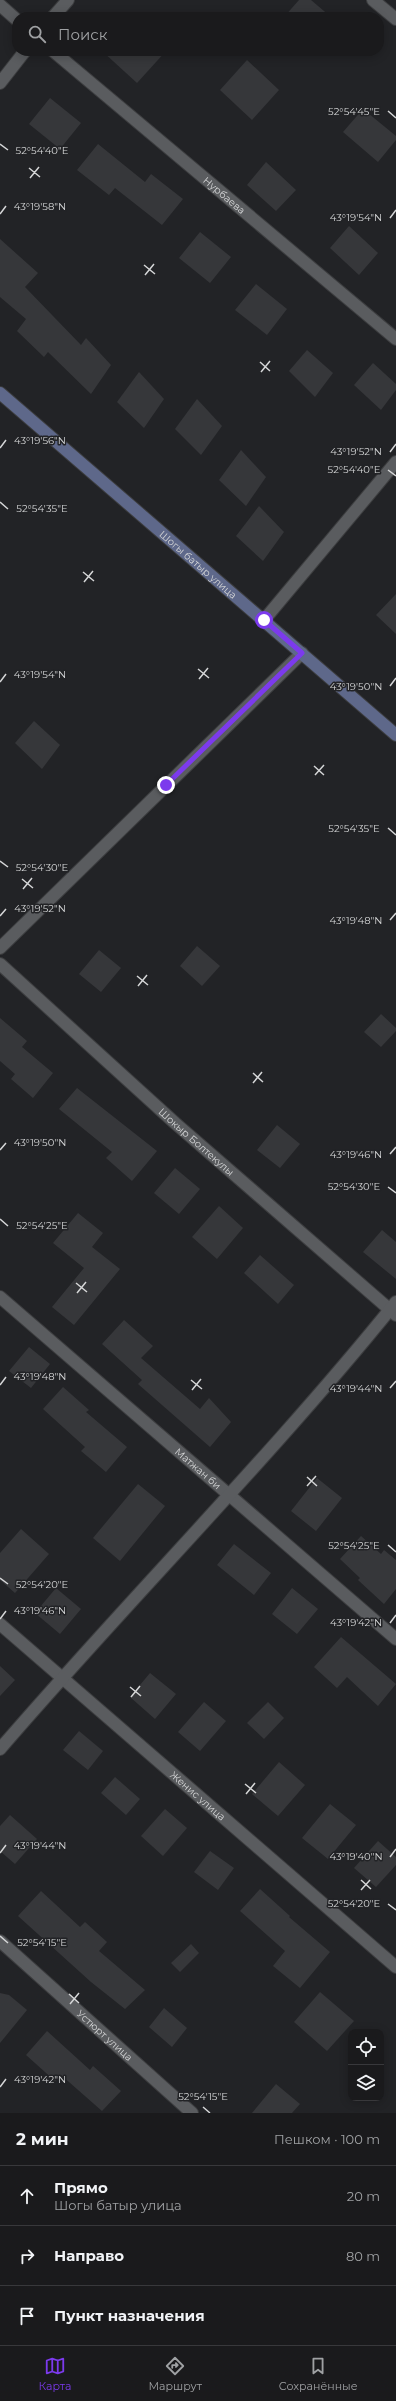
<!DOCTYPE html>
<html lang="ru">
<head>
<meta charset="utf-8">
<style>
  :root { --surface:#1a1a1c; --page:#232325; --text:#f1f3f6; --muted:#9fa1a3; --line:#38383b; --accent:#7c3aed }
  body { margin:0; font-family:Montserrat,sans-serif; background:var(--page); color:var(--text) }
  .controls { position:absolute; right:12px; bottom:12px; display:grid; overflow:hidden; border-radius:8px; box-shadow:0 2px 10px #0003 }
  .controls button { width:36px; height:36px; display:grid; place-items:center; padding:0; border:0; border-bottom:1px solid var(--line); background:var(--surface); color:var(--text); font:20px sans-serif }
  .stop { position:absolute; width:12px; height:12px; margin:-9px; border:3px solid #7c3aed; border-radius:50%; background:#fff }
  .stop.end { background:#7c3aed; border-color:#fff; box-shadow:0 1px 4px #0008 }
  .list { margin:0; padding:0; list-style:none }
  h2 { display:flex; justify-content:space-between; align-items:center; height:52px; margin:0; padding:0 16px; font-size:17px }
  h2 small { font-size:13px; font-weight:400; color:var(--muted) }
  .list li { display:grid; grid-template-columns:26px 1fr auto; gap:12px; align-items:center; box-sizing:border-box; height:60px; padding:0 16px; border-top:1px solid var(--line) }
  .list b { display:block; font-size:15px; white-space:nowrap }
  .list p { margin:0; font-size:13px; white-space:nowrap; color:var(--muted) }
  .list em { font-size:13px; font-style:normal; color:var(--muted) }
  .icon { flex:none; width:22px; height:22px; fill:none; stroke:currentColor; stroke-width:2; stroke-linecap:round; stroke-linejoin:round }
  .map { position:relative; flex:none; width:396px; height:2113px; overflow:hidden }
  .search { position:absolute; background:var(--surface); box-shadow:0 2px 10px #0003; left:12px; right:12px; top:12px; height:44px; display:flex; align-items:center; gap:10px; box-sizing:border-box; padding:0 14px; border-radius:16px; color:var(--muted); font-size:15px }
  .sheet { height:232px; background:var(--surface) }
  nav { display:flex; justify-content:space-around; align-items:center; box-sizing:border-box; height:56px; border-top:1px solid var(--line); background:var(--surface); font-size:11px; color:var(--muted) }
  nav a { display:grid; justify-items:center; gap:2px }
  nav .on { color:var(--accent) }
  .map>svg:first-child { display:block }
  .building { fill:#36373a }
  .lines { fill:none; stroke-linecap:round; stroke-linejoin:round }
  .street-casing { stroke:#3c3d3f; stroke-width:14 }
  .secondary-casing { stroke:#3c3d3f; stroke-width:14 }
  .street { stroke:#5a5c5f; stroke-width:12 }
  .secondary { stroke:#5e688a; stroke-width:12 }
  .route { stroke:#7c3aed; stroke-width:5 }
  .ticks { fill:none; stroke:#d5d6d7; stroke-width:1.5 }
  .labels { text-anchor:middle; dominant-baseline:central; stroke-width:3; stroke-linejoin:round; paint-order:stroke }
  .street-label { font-size:10px; fill:#d5d6d7; stroke:#222326 }
  .ticks-label { font-size:10px; text-anchor:middle; fill:#d5d6d7; stroke:#222326; stroke-width:3; stroke-linejoin:round; paint-order:stroke }
</style>
</head>
<body>
<div class="map">
<svg width="396" height="2113" viewBox="0 0 396 2113">
  <rect width="100%" height="100%" fill="#222326"/>
  <g class="building">
    <polygon points="299,0 311,0 331,17 284,17"/>
    <polygon points="102,51 166,51 137,83"/>
    <polygon points="247,60 279,90 252,120 220,90"/>
    <polygon points="50,98 81,123 60,149 29,124"/>
    <polygon points="363,109 396,136 396,140 378,162 343,132"/>
    <polygon points="98,144 145,182 151,174 183,199 162,225 115,188 109,195 77,170"/>
    <polygon points="266,162 296,190 276,211 247,185"/>
    <polygon points="349,226 378,253 359,275 330,248"/>
    <polygon points="200,232 231,257 210,283 179,258"/>
    <polygon points="0,239 38,273 25,287 81,345 86,338 111,365 91,394 48,352 44,357 17,331 26,319 0,297"/>
    <polygon points="256,284 287,309 267,335 235,310"/>
    <polygon points="307,350 333,373 315,397 289,371"/>
    <polygon points="373,363 396,384 396,390 381,410 354,385"/>
    <polygon points="139,372 164,399 144,428 117,402"/>
    <polygon points="197,399 222,426 201,455 175,429"/>
    <polygon points="241,450 266,477 246,506 219,480"/>
    <polygon points="259,506 284,532 263,561 236,536"/>
    <polygon points="396,594 396,634 376,615"/>
    <polygon points="34,721 60,745 42,769 15,743"/>
    <polygon points="197,946 220,966 202,986 180,966"/>
    <polygon points="99,950 121,968 101,992 79,974"/>
    <polygon points="381,1014 396,1028 396,1031 381,1047 364,1032"/>
    <polygon points="0,1018 27,1041 22,1047 53,1073 33,1098 11,1079 15,1074 0,1061"/>
    <polygon points="77,1088 157,1151 132,1181 106,1158 112,1152 59,1109"/>
    <polygon points="277,1125 300,1144 280,1168 257,1150"/>
    <polygon points="175,1168 200,1189 179,1214 154,1193"/>
    <polygon points="219,1206 243,1228 217,1259 192,1237"/>
    <polygon points="78,1213 103,1233 92,1247 120,1269 74,1325 52,1307 84,1268 53,1243"/>
    <polygon points="382,1230 396,1242 396,1279 363,1252"/>
    <polygon points="260,1255 294,1285 278,1304 244,1273"/>
    <polygon points="124,1320 153,1346 141,1358 200,1409 209,1398 231,1422 210,1447 138,1384 142,1380 102,1344"/>
    <polygon points="29,1347 50,1364 31,1388 9,1371"/>
    <polygon points="63,1387 89,1410 86,1412 127,1447 106,1472 81,1451 85,1447 43,1409"/>
    <polygon points="317,1478 342,1498 316,1531 291,1511"/>
    <polygon points="138,1484 165,1506 120,1561 93,1538"/>
    <polygon points="21,1529 49,1554 15,1593 0,1580 0,1553"/>
    <polygon points="361,1536 381,1554 384,1550 396,1560 396,1589 384,1604 358,1580 360,1578 340,1559"/>
    <polygon points="234,1544 271,1573 254,1595 217,1565"/>
    <polygon points="56,1588 81,1609 60,1634 35,1613"/>
    <polygon points="292,1588 318,1609 297,1634 272,1614"/>
    <polygon points="341,1637 396,1684 378,1706 347,1677 337,1688 314,1667"/>
    <polygon points="0,1666 15,1680 0,1696"/>
    <polygon points="150,1673 176,1694 155,1719 130,1697"/>
    <polygon points="204,1702 226,1721 200,1751 178,1732"/>
    <polygon points="268,1702 284,1718 264,1739 247,1723"/>
    <polygon points="79,1731 103,1751 88,1770 63,1750"/>
    <polygon points="279,1762 305,1785 278,1816 252,1794"/>
    <polygon points="115,1777 140,1799 126,1815 101,1793"/>
    <polygon points="330,1804 356,1825 328,1859 302,1838"/>
    <polygon points="165,1809 187,1828 163,1856 141,1836"/>
    <polygon points="10,1815 37,1839 15,1864 0,1851 0,1826"/>
    <polygon points="378,1841 396,1857 396,1865 376,1887 354,1868"/>
    <polygon points="210,1851 234,1868 218,1890 194,1872"/>
    <polygon points="260,1889 290,1916 289,1917 330,1952 300,1988 273,1966 285,1951 240,1911"/>
    <polygon points="41,1891 80,1927 85,1922 107,1942 99,1951 145,1990 125,2009 91,1982 18,1916"/>
    <polygon points="191,1944 199,1953 180,1972 171,1963"/>
    <polygon points="320,1992 354,2021 327,2051 294,2022"/>
    <polygon points="0,1993 9,1995 27,2010 0,2043"/>
    <polygon points="164,2008 187,2028 172,2047 149,2027"/>
    <polygon points="47,2031 90,2070 93,2066 121,2091 102,2111 61,2075 55,2081 26,2055"/>
    <polygon points="276,2084 300,2104 292,2113 252,2113"/>
  </g>
  <g class="lines">
    <defs>
      <g id="street">
        <polyline points="373,0 396,19"/>
        <polyline points="0,5 17,20"/>
        <polyline points="53,17 68,0"/>
        <path id="s1" d="M53,51l343,288"/>
        <polyline points="0,83 25,51"/>
        <polyline points="264,620 396,462"/>
        <polyline points="0,948 302,653"/>
        <path id="s2" d="M0,964l175,159 221,192"/>
        <path id="s3" d="M0,1297l396,342"/>
        <path id="s4" d="M0,1624l396,343"/>
        <path d="M0,1749c130,-151 271,-292 396,-447"/>
        <path id="s5" d="M0,1941l192,172"/>
      </g>
      <g id="secondary">
        <path id="s6" d="M0,393l396,342"/>
      </g>
    </defs>
    <use href="#street" class="street-casing"/>
    <use href="#secondary" class="secondary-casing"/>
    <use href="#street" class="street"/>
    <use href="#secondary" class="secondary"/>
  </g>
  <g class="lines">
    <polyline class="route" points="166,785 302,653 264,620"/>
  </g>
  <path class="ticks" d="M388,111l8,7M0,144l8,6M29,168l11,9M30,178l9,-11M0,214l6,-8M390,218l6,-8M144,265l11,9M145,275l9,-11M260,362l10,9M261,372l9,-11M0,448l6,-8M390,452l6,-8M388,470l8,6M0,502l8,7M83,572l11,9M84,582l9,-11M198,669l11,9M199,679l9,-11M0,682l6,-8M390,686l6,-8M314,766l10,9M315,775l9,-10M388,828l8,7M0,861l8,6M22,879l11,9M23,889l9,-11M0,916l6,-7M390,920l6,-7M137,976l11,9M138,986l9,-11M253,1073l10,9M253,1083l9,-11M0,1150l6,-7M390,1154l6,-7M388,1187l8,6M0,1219l8,7M76,1283l11,9M77,1293l9,-11M191,1380l11,9M0,1385l6,-8M390,1388l6,-7M192,1390l9,-11M307,1477l10,9M307,1486l9,-10M388,1545l8,7M0,1578l8,6M0,1619l6,-8M390,1623l6,-8M130,1687l11,9M131,1697l9,-11M245,1784l11,9M246,1794l9,-11M0,1853l6,-8M390,1857l6,-8M361,1880l10,9M361,1890l9,-10M388,1904l8,6M0,1936l8,7M69,1994l10,9M70,2004l9,-11M0,2087l6,-8M203,2107l7,6"/>
  <g class="labels">
    <g class="street-label">
      <text stroke="none"><textPath href="#s1" startOffset="224">Нурбаева</textPath></text>
      <text stroke="none"><textPath href="#s6" startOffset="262">Шогы батыр улица</textPath></text>
      <text stroke="none"><textPath href="#s2" startOffset="265">Шокыр Болтекулы</textPath></text>
      <text stroke="none"><textPath href="#s3" startOffset="262">Матжан би</textPath></text>
      <text stroke="none"><textPath href="#s4" startOffset="262">Женис улица</textPath></text>
      <text stroke="none"><textPath href="#s5" startOffset="141">Устюрт улица</textPath></text>
    </g>
  </g>
  <g class="ticks-label">
    <text x="354" y="115">52°54'45"E</text>
    <text x="42" y="154">52°54'40"E</text>
    <text x="40" y="210">43°19'58"N</text>
    <text x="356" y="221">43°19'54"N</text>
    <text x="40" y="444">43°19'56"N</text>
    <text x="356" y="455">43°19'52"N</text>
    <text x="354" y="473">52°54'40"E</text>
    <text x="42" y="512">52°54'35"E</text>
    <text x="40" y="678">43°19'54"N</text>
    <text x="356" y="690">43°19'50"N</text>
    <text x="354" y="832">52°54'35"E</text>
    <text x="42" y="871">52°54'30"E</text>
    <text x="40" y="912">43°19'52"N</text>
    <text x="356" y="924">43°19'48"N</text>
    <text x="40" y="1146">43°19'50"N</text>
    <text x="356" y="1158">43°19'46"N</text>
    <text x="354" y="1190">52°54'30"E</text>
    <text x="42" y="1229">52°54'25"E</text>
    <text x="40" y="1380">43°19'48"N</text>
    <text x="356" y="1392">43°19'44"N</text>
    <text x="354" y="1549">52°54'25"E</text>
    <text x="42" y="1588">52°54'20"E</text>
    <text x="40" y="1614">43°19'46"N</text>
    <text x="356" y="1626">43°19'42"N</text>
    <text x="40" y="1849">43°19'44"N</text>
    <text x="356" y="1860">43°19'40"N</text>
    <text x="354" y="1907">52°54'20"E</text>
    <text x="42" y="1946">52°54'15"E</text>
    <text x="40" y="2083">43°19'42"N</text>
    <text x="203" y="2100">52°54'15"E</text>
  </g>
</svg>
<div class="controls">
<button><svg class="icon" aria-label="locate" viewBox="0 0 24 24"><circle cx="12" cy="12" r="6"/><path d="M12 2v4M12 18v4M2 12h4M18 12h4"/></svg></button>
<button><svg class="icon" aria-label="layers" viewBox="0 0 24 24"><path d="M12 4l9 5-9 5-9-5zM3 14l9 5 9-5"/></svg></button>
</div>
<div class="stop" style="left:264px;top:620px"></div>
<div class="stop end" style="left:166px;top:785px"></div>
<div class="search"><svg class="icon" aria-label="search" viewBox="0 0 24 24"><circle cx="10" cy="10" r="6"/><path d="M15 15l6 6"/></svg>Поиск</div>
</div>
<section class="sheet">
<h2>2 мин<small>Пешком · 100 m</small></h2>
<ul class="list">
<li><svg class="icon" aria-label="ahead" viewBox="0 0 24 24"><path d="M12 20V5M6 11l6-6 6 6"/></svg><div><b>Прямо</b><p>Шогы батыр улица</p></div><em>20 m</em></li>
<li><svg class="icon" aria-label="right" viewBox="0 0 24 24"><path d="M7 20v-9h11M14 6l5 5-5 5"/></svg><div><b>Направо</b></div><em>80 m</em></li>
<li><svg class="icon" aria-label="arrive" viewBox="0 0 24 24"><path d="M6 21V4h12l-3 4 3 4H6"/></svg><div><b>Пункт назначения</b></div></li>
</ul>
</section>
<nav>
<a class="on"><svg class="icon" aria-label="map" viewBox="0 0 24 24"><path d="M3 6l6-2 6 2 6-2v14l-6 2-6-2-6 2zM9 4v14M15 6v14"/></svg>Карта</a>
<a><svg class="icon" aria-label="directions" viewBox="0 0 24 24"><path d="M12 3l9 9-9 9-9-9zM9 14v-3h6M13 9l2 2-2 2"/></svg>Маршрут</a>
<a><svg class="icon" aria-label="saved" viewBox="0 0 24 24"><path d="M7 4h10v16l-5-4-5 4z"/></svg>Сохранённые</a>
</nav>
</body>
</html>
